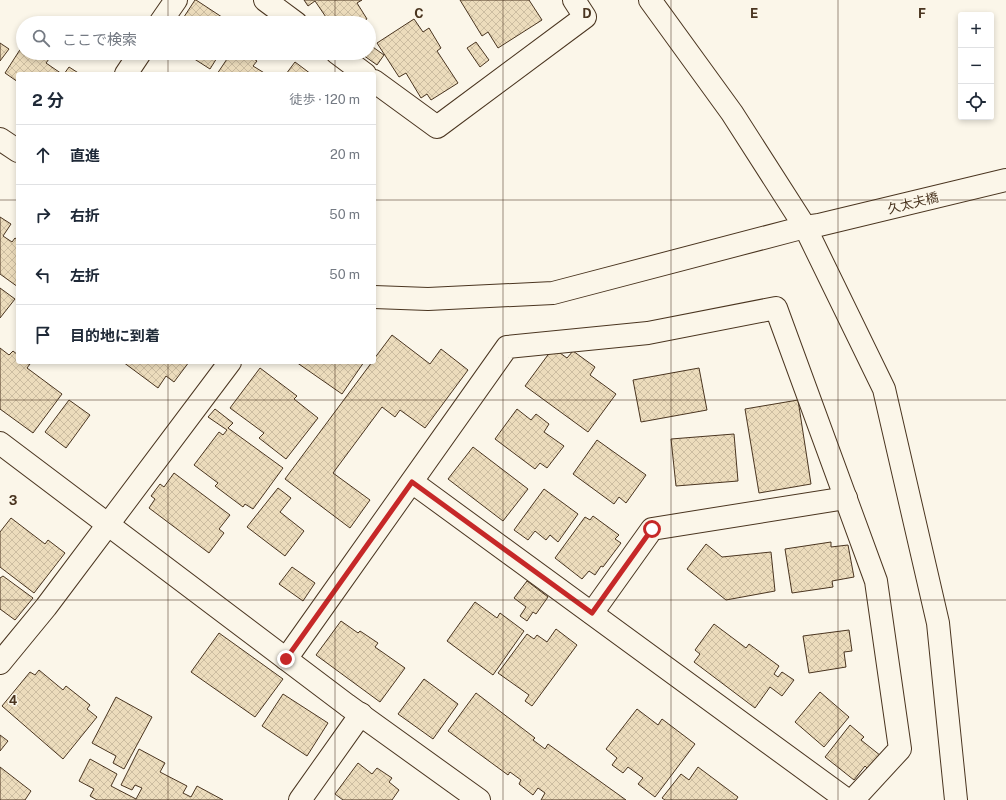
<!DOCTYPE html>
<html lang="ja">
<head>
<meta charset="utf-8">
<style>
  :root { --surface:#fff; --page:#f2f2f3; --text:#1f2937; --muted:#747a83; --line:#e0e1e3 }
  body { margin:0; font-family:"Public Sans","Noto Sans JP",sans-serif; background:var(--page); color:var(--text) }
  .controls { position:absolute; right:12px; top:12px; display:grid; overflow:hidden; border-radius:4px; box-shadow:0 2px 6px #0003 }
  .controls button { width:36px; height:36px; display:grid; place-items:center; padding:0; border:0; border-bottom:1px solid var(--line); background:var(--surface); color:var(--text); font:20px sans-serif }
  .stop { position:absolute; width:12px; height:12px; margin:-9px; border:3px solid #c62828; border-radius:50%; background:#fff }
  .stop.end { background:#c62828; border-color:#fff; box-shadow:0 1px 4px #0008 }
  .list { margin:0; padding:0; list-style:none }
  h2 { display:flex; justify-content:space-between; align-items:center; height:52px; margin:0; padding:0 16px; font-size:17px }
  h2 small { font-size:13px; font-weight:400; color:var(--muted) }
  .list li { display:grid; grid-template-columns:26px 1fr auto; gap:12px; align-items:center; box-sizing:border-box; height:60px; padding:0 16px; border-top:1px solid var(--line) }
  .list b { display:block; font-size:15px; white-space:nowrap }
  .list em { font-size:13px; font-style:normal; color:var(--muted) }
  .icon { flex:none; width:22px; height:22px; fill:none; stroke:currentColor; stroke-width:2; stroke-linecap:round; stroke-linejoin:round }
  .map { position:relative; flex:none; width:1006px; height:800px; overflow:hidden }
  .search { position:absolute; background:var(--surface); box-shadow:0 2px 6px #0003; left:16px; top:16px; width:360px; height:44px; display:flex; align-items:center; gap:10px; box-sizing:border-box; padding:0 14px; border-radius:22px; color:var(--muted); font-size:15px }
  .panel { position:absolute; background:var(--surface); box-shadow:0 2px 6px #0003; left:16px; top:72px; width:360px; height:292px; border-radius:4px }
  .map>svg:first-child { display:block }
  .building { fill:url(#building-cross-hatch); stroke:#4a3520 }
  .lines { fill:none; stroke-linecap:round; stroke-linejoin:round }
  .street-casing { stroke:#4a3520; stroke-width:24 }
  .secondary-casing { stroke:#4a3520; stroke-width:24 }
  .street { stroke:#fbf6e9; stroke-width:22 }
  .secondary { stroke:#fbf6e9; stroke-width:22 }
  .route { stroke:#c62828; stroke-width:5 }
  .grid { fill:none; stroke:#4a3520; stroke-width:1; stroke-opacity:0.55 }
  .labels { text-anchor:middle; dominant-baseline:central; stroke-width:3; stroke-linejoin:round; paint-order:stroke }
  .street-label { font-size:13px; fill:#4a3520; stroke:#fbf6e9 }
  .grid-label { font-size:13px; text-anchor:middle; font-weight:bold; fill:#4a3520; stroke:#fbf6e9; stroke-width:3; stroke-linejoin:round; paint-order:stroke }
</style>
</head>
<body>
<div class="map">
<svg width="1006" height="800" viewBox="0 0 1006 800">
  <defs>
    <pattern id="building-cross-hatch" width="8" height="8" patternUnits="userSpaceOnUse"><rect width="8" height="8" fill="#ecdcbc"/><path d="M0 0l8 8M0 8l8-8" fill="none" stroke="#ccbda1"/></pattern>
  </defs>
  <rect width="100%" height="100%" fill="#fbf6e9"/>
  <g class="building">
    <polygon points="195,0 196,0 231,23 180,23"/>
    <polygon points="304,0 362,0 357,3 367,19 361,23 330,23 315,1 308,6"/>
    <polygon points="460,0 529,0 542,20 498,48 488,32 482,36"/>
    <polygon points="414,19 423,32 429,28 441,48 437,51 458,83 431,100 427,94 421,98 406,73 399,77 377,43"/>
    <polygon points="476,42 489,60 480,67 467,48"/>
    <polygon points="0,43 9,49 0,61"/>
    <polygon points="23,45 23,53 48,53 52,55 46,63 62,74 18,74 18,82 5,73"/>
    <polygon points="370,45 384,55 377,65 363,55 369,53"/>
    <polygon points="185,53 220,53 210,69"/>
    <polygon points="231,53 244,53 257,61 253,66 266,74 217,74"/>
    <polygon points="295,62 311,74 286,74"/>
    <polygon points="69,67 80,74 64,74"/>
    <polygon points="0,217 11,224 3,236 12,242 15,238 18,240 18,287 0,274"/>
    <polygon points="0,288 15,299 0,318"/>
    <polygon points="392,335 430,364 441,349 468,370 425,428 400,410 395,417 382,407 333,473 370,500 350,528 285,479 372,362 374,362 374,359"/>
    <polygon points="0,348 9,355 13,351 18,355 18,362 30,364 27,368 62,394 33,433 0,409"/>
    <polygon points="553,348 567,358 573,351 595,367 590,375 616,394 588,432 525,386"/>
    <polygon points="123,362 189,362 174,382 166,376 158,388"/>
    <polygon points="296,362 364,362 342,394"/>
    <polygon points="260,368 297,396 294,399 318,418 286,459 259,438 264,433 230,408"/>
    <polygon points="699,368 707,410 641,422 633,380"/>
    <polygon points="69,400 90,415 66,448 45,432"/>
    <polygon points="798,400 811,484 759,493 745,409"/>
    <polygon points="215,409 233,423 228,428 283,468 253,509 245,504 243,507 215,486 218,483 194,465 219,432 223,435 227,430 208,417"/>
    <polygon points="517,409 531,420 536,414 549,424 544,432 564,446 547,468 540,463 535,469 495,439"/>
    <polygon points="734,434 738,481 676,486 671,439"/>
    <polygon points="597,440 646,475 626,503 619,497 614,504 573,474"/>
    <polygon points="473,447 528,489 503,521 448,479"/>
    <polygon points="174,473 230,515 219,529 224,533 209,553 149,508 155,499 151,496 160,484 164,487"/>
    <polygon points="278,488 291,498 280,512 304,531 285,556 247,527"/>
    <polygon points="544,489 578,514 558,542 550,535 546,540 535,531 528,540 514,530"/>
    <polygon points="593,516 619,535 615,539 621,543 603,567 601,566 595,575 589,571 582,579 555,558 585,517 590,520"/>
    <polygon points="11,518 45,544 48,540 65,553 34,593 0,567 0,532"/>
    <polygon points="831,542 831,547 848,545 854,577 832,581 833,587 792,593 785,549"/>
    <polygon points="706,544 722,557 771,552 775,591 726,600 687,569"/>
    <polygon points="292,567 315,583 303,601 279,584"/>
    <polygon points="3,576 33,598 15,620 0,609 0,578"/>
    <polygon points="527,581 548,597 536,614 533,612 527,621 520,616 526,607 514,598"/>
    <polygon points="475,602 497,618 500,613 524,631 493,675 447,641"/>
    <polygon points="341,621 358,633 360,631 378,643 375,647 405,668 380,702 316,655"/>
    <polygon points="714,624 746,648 749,644 779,666 774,674 778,677 782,672 794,680 782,696 770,687 755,708 694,662 700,654 695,650"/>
    <polygon points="556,629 577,645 532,706 525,701 529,695 498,673 527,634 534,639 537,635 547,642"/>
    <polygon points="849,630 852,651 844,652 846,667 809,673 803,636"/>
    <polygon points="219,633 283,679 255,717 191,672"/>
    <polygon points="39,670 63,690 66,686 90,705 87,709 97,717 63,759 2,706 30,672 35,675"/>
    <polygon points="424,679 458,704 433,739 398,714"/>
    <polygon points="820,692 849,717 824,747 795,722"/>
    <polygon points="476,693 535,738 533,740 545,749 548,744 626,800 541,800 545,793 538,788 533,795 519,784 521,780 510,772 508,775 448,731"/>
    <polygon points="283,694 328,723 307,756 262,726"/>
    <polygon points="116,697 152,717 124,769 113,763 116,756 92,743"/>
    <polygon points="637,709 658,725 662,719 695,744 655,797 638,784 643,778 628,767 623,773 612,765 617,758 606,749"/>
    <polygon points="850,725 864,737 861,740 881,756 870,771 865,766 854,780 825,757"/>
    <polygon points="0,735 8,741 0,751"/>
    <polygon points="139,749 165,763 160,772 187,786 183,793 191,797 197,786 223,800 97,800 90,796 94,789 79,781 90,759 117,774 111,786 136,799 142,788 135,785 132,790 121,785"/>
    <polygon points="358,763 372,774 377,768 392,778 389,782 399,790 392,800 343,800 335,794"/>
    <polygon points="0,767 31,791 25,800 0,800"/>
    <polygon points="698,767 738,797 736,800 665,800 662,798 681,774 689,780"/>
  </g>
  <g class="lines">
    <defs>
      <g id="street">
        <polyline points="265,0 296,23"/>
        <polyline points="650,0 732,113 805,227 884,389 938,623 956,800"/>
        <polyline points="160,23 176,0"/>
        <polyline points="337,53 365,74"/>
        <polyline points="126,74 140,53"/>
        <polyline points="374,81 437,127 585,17 574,0"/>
        <polyline points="0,443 347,705 479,800"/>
        <polyline points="412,482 847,800"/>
        <polyline points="592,613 652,529 846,498"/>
        <polyline points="286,659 507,347 648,333 776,308 876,581 900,749 853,800"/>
        <polyline points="0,663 46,607 230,362"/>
        <polyline points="300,800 361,714"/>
      </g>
      <g id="secondary">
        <polyline points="0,139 18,151"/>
        <polyline points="374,297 428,299 553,293 805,227 819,225 1006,180"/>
      </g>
    </defs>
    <use href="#street" class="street-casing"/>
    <use href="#secondary" class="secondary-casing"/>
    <use href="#street" class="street"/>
    <use href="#secondary" class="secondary"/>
  </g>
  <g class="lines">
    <polyline class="route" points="286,659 412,482 592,613 652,529"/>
  </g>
  <path class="grid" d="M168,0v23M335,0v23M503,0v800M671,0v800M838,0v800M168,53v21M335,53v21M0,200h18M374,200h632M168,362v438M335,362v438M0,400h1006M0,600h1006"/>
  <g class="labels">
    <g class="street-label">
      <text transform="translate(913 203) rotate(-14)">久太夫橋</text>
    </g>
  </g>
  <g class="grid-label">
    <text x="419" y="18">C</text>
    <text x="587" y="18">D</text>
    <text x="754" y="18">E</text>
    <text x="922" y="18">F</text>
    <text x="13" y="505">3</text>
    <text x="13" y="705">4</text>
  </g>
</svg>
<div class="controls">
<button>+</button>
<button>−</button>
<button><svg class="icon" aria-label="locate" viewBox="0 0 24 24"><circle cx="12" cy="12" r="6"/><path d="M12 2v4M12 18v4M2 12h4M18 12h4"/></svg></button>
</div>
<div class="stop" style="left:652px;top:529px"></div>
<div class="stop end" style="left:286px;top:659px"></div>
<div class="search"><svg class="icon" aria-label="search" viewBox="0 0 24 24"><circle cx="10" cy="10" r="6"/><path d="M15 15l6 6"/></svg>ここで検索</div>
<section class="panel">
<h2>2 分<small>徒歩 · 120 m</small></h2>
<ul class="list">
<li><svg class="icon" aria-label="ahead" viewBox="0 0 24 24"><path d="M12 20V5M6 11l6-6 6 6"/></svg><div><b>直進</b></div><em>20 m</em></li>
<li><svg class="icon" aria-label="right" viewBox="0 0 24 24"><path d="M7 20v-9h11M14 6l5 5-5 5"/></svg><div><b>右折</b></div><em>50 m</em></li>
<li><svg class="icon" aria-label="left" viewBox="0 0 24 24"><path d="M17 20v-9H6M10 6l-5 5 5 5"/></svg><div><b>左折</b></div><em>50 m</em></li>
<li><svg class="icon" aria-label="arrive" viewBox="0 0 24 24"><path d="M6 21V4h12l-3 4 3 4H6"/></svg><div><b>目的地に到着</b></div></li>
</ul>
</section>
</div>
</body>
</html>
